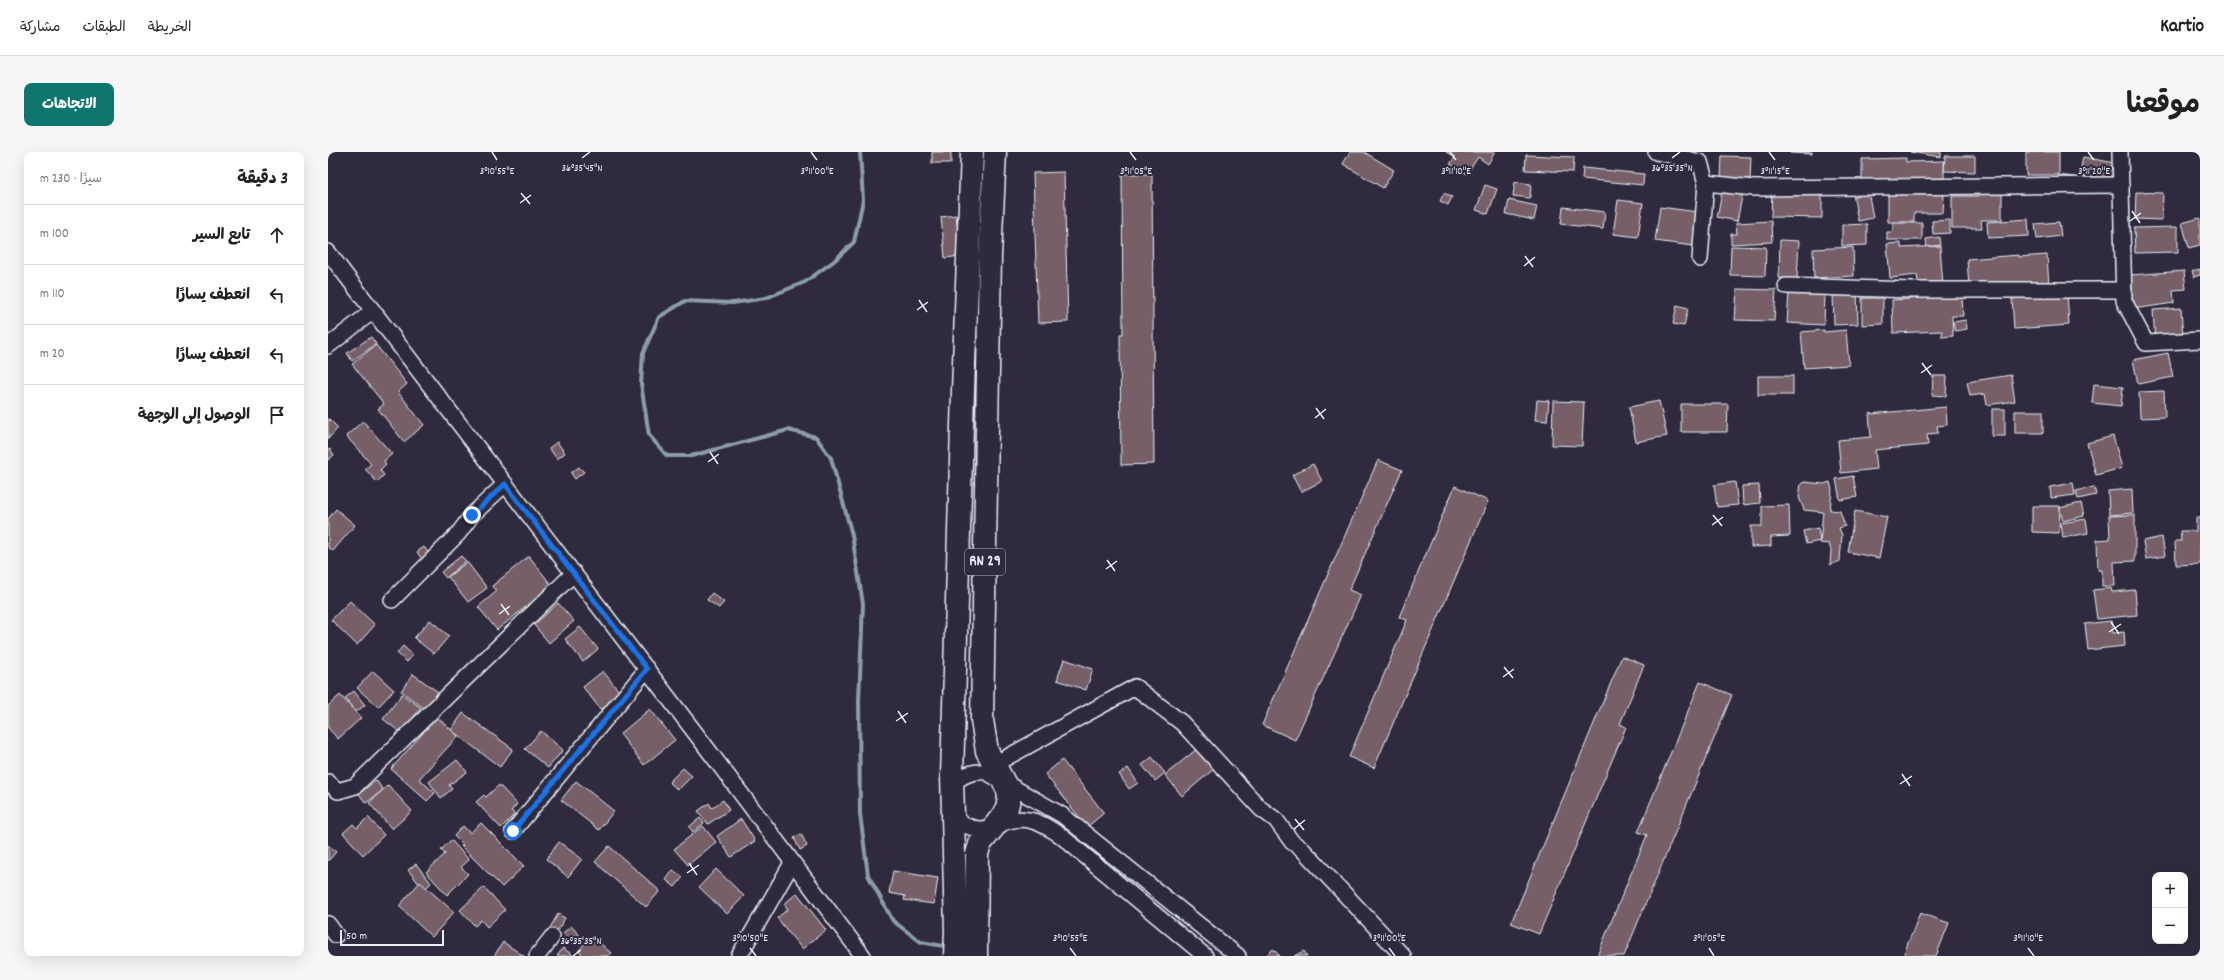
<!DOCTYPE html>
<html lang="ar">
<head>
<meta charset="utf-8">
<style>
  :root { --surface:#fff; --page:#f6f6f6; --text:#222; --muted:#767676; --line:#e0e0e0; --accent:#0f766e }
  body { margin:0; font-family:Dekko,"Playpen Sans Arabic",sans-serif; background:var(--page); color:var(--text); direction:rtl }
  .controls { position:absolute; right:12px; bottom:12px; display:grid; overflow:hidden; border-radius:8px; box-shadow:0 4px 16px #0002 }
  .controls button { width:36px; height:36px; display:grid; place-items:center; padding:0; border:0; border-bottom:1px solid var(--line); background:var(--surface); color:var(--text); font:20px sans-serif }
  .scale { position:absolute; left:12px; bottom:10px; width:104px; box-sizing:border-box; padding-left:4px; border:2px solid #e8f1f8; border-top:0; font-size:11px; line-height:14px; white-space:nowrap; color:#e8f1f8; -webkit-text-stroke:3px #2f2a3d; paint-order:stroke }
  .stop { position:absolute; width:12px; height:12px; margin:-9px; border:3px solid #1a73e8; border-radius:50%; background:#fff }
  .stop.end { background:#1a73e8; border-color:#fff; box-shadow:0 1px 4px #0008 }
  .list { margin:0; padding:0; list-style:none }
  h2 { display:flex; justify-content:space-between; align-items:center; height:52px; margin:0; padding:0 16px; font-size:17px }
  h2 small { font-size:13px; font-weight:400; color:var(--muted) }
  .list li { display:grid; grid-template-columns:26px 1fr auto; gap:12px; align-items:center; box-sizing:border-box; height:60px; padding:0 16px; border-top:1px solid var(--line) }
  .list b { display:block; font-size:15px; white-space:nowrap }
  .list em { font-size:13px; font-style:normal; color:var(--muted) }
  .icon { flex:none; width:22px; height:22px; fill:none; stroke:currentColor; stroke-width:2; stroke-linecap:round; stroke-linejoin:round }
  .map { position:relative; flex:none; width:1872px; height:804px; overflow:hidden; direction:ltr; border-radius:8px }
  header { display:flex; align-items:center; gap:24px; box-sizing:border-box; height:56px; padding:0 20px; background:var(--surface); border-bottom:1px solid var(--line) }
  header strong { font-size:19px }
  nav { display:flex; gap:22px; margin-inline-start:auto; font-size:14px }
  .intro { display:flex; align-items:center; justify-content:space-between; box-sizing:border-box; height:96px; padding:0 24px }
  h1 { margin:0; font-size:28px }
  .button { padding:10px 18px; border-radius:8px; background:var(--accent); color:#fff; font-size:14px; font-weight:700 }
  main { display:flex; gap:24px; padding:0 24px }
  aside { flex:1; background:var(--surface); border-radius:8px; box-shadow:0 4px 16px #0002 }
  .map>svg:first-child { display:block }
  .lines { fill:none; stroke-linecap:round; stroke-linejoin:round }
  .stream { stroke:#8c9eab; stroke-width:4 }
  .building { fill:#775f67; stroke:#e8f1f8 }
  .minor-casing { stroke:#e8f1f8; stroke-width:18 }
  .trunk-casing { stroke:#e8f1f8; stroke-width:25 }
  .minor { stroke:#2f2a3d; stroke-width:15 }
  .trunk { stroke:#2f2a3d; stroke-width:22 }
  .route { stroke:#1a73e8; stroke-width:5 }
  .ticks { fill:none; stroke:#e8f1f8; stroke-width:1.5 }
  .labels { text-anchor:middle; dominant-baseline:central; stroke-width:4; stroke-linejoin:round; paint-order:stroke }
  .shield { fill:#2f2a3d; stroke:#b0b5c0; stroke-width:1 }
  .shield-label { font-size:15px; font-weight:bold; fill:#e8f1f8 }
  .ticks-label { font-size:10px; text-anchor:middle; fill:#e8f1f8; stroke:#2f2a3d; stroke-width:4; stroke-linejoin:round; paint-order:stroke }
</style>
</head>
<body>
<header>
<strong>Kartio</strong>
<nav><a>الخريطة</a><a>الطبقات</a><a>مشاركة</a></nav>
</header>
<div class="intro"><h1>موقعنا</h1><a class="button">الاتجاهات</a></div>
<main>
<div class="map">
<svg width="1872" height="804" viewBox="0 0 1872 804">
  <rect width="100%" height="100%" fill="#2f2a3d"/>
  <filter id="ink" filterUnits="userSpaceOnUse"><feTurbulence type="fractalNoise" baseFrequency=".025" numOctaves="2"/><feDisplacementMap in="SourceGraphic" scale="8" xChannelSelector="R" yChannelSelector="G"/><feConvolveMatrix kernelMatrix="1 2 1 2 8 2 1 2 1" color-interpolation-filters="sRGB"/></filter>
  <g filter="url(#ink)">
    <g class="lines">
      <polyline class="stream" points="532,0 535,48 526,90 506,109 477,130 438,146 405,151 357,149 331,165 315,201 313,232 321,283 339,304 363,304 460,278 488,285 503,306 524,383 535,452 531,548 532,662 540,723 565,769 593,790 621,795"/>
    </g>
    <g class="building">
      <rect x="604" y="0" width="19" height="11"/>
      <polygon points="1022,0 1036,0 1066,18 1055,36 1015,12"/>
      <polygon points="1118,0 1167,0 1160,12 1150,5 1139,22 1122,12 1127,5"/>
      <polygon points="1462,0 1484,0 1484,2 1462,1"/>
      <polygon points="1582,0 1613,0 1613,5"/>
      <rect x="1698" y="0" width="33" height="23"/>
      <polygon points="1198,3 1246,5 1245,20 1197,18"/>
      <polygon points="1394,4 1423,5 1422,27 1393,26"/>
      <polygon points="1617,4 1647,4 1647,20 1616,19"/>
      <polygon points="1755,5 1787,11 1783,32 1751,26"/>
      <polygon points="1578,6 1578,10 1616,9 1616,29 1534,32 1534,7"/>
      <polygon points="1255,16 1316,22 1315,33 1254,27"/>
      <polygon points="736,20 740,170 710,171 705,21"/>
      <polygon points="794,22 824,22 826,312 793,313 792,182 795,182"/>
      <polygon points="1731,23 1746,25 1746,32 1730,30"/>
      <polygon points="1187,30 1203,32 1202,46 1185,44"/>
      <polygon points="1157,33 1169,37 1160,62 1148,58"/>
      <polygon points="1395,36 1415,40 1409,69 1389,65"/>
      <polygon points="1444,36 1494,38 1494,66 1443,65"/>
      <polygon points="1651,36 1674,36 1674,68 1653,68 1654,76 1624,76 1624,44 1651,44"/>
      <polygon points="1540,38 1545,66 1530,69 1525,41"/>
      <polygon points="1808,40 1835,41 1834,68 1807,67"/>
      <polygon points="1116,41 1124,45 1120,53 1112,49"/>
      <polygon points="1560,42 1616,42 1615,61 1586,61 1586,70 1560,70"/>
      <polygon points="1181,48 1209,54 1206,68 1178,62"/>
      <polygon points="1290,48 1315,51 1310,85 1285,82"/>
      <polygon points="1235,55 1277,60 1275,77 1233,72"/>
      <polygon points="1332,55 1370,60 1365,94 1327,89"/>
      <polygon points="628,63 633,104 617,106 613,65"/>
      <polygon points="1872,66 1872,93 1861,96 1854,71"/>
      <polygon points="1700,67 1701,84 1660,86 1659,70"/>
      <polygon points="1622,68 1622,81 1605,82 1604,69"/>
      <polygon points="1443,69 1444,90 1403,92 1403,82 1409,82 1408,71"/>
      <polygon points="1731,70 1733,84 1709,87 1707,72"/>
      <polygon points="1565,71 1594,71 1594,88 1559,88 1559,80 1565,80"/>
      <polygon points="1539,72 1539,93 1514,94 1514,73"/>
      <polygon points="1850,75 1850,100 1807,101 1806,76"/>
      <polygon points="1611,85 1612,93 1599,95 1598,87"/>
      <polygon points="1452,88 1471,89 1469,127 1451,126"/>
      <polygon points="1573,91 1573,96 1612,94 1615,134 1591,137 1589,123 1562,126 1559,92"/>
      <polygon points="1403,94 1438,95 1437,124 1402,123"/>
      <polygon points="1525,95 1526,124 1486,126 1485,97"/>
      <polygon points="1691,103 1691,105 1719,103 1721,135 1641,135 1639,107"/>
      <polygon points="1872,117 1872,123 1866,125 1864,119"/>
      <polygon points="1856,119 1858,137 1845,138 1846,151 1805,157 1802,123"/>
      <polygon points="1409,137 1448,138 1446,169 1407,168"/>
      <polygon points="1529,139 1530,172 1506,173 1505,141"/>
      <polygon points="1739,139 1741,173 1686,177 1684,147 1718,144"/>
      <polygon points="1461,140 1497,142 1496,173 1459,171"/>
      <polygon points="1625,144 1634,144 1635,164 1624,164 1625,184 1614,185 1614,179 1565,181 1564,148"/>
      <polygon points="1534,146 1555,146 1555,172 1534,173"/>
      <polygon points="1349,153 1360,156 1356,174 1345,172"/>
      <polygon points="1853,156 1855,186 1827,188 1825,158"/>
      <polygon points="1638,168 1639,177 1627,179 1625,170"/>
      <polygon points="1496,178 1496,180 1518,178 1521,213 1476,216 1473,180"/>
      <polygon points="43,185 48,192 24,209 19,201"/>
      <polygon points="48,193 79,232 70,240 96,273 76,290 50,257 56,252 24,212"/>
      <polygon points="1840,201 1845,225 1810,232 1805,208"/>
      <polygon points="1683,223 1687,249 1659,253 1657,242 1642,244 1639,230"/>
      <rect x="1430" y="224" width="35" height="19"/>
      <polygon points="1605,224 1619,224 1618,244 1604,243"/>
      <polygon points="1766,232 1795,235 1793,254 1764,251"/>
      <polygon points="1836,239 1837,265 1812,266 1811,240"/>
      <polygon points="1209,248 1221,249 1219,269 1207,268"/>
      <polygon points="1225,249 1256,250 1254,294 1224,293"/>
      <polygon points="1331,249 1339,284 1308,290 1301,255"/>
      <polygon points="1353,252 1400,252 1399,280 1353,280"/>
      <polygon points="1618,255 1619,273 1609,274 1610,281 1599,282 1600,293 1547,298 1549,317 1513,321 1510,288 1543,285 1541,262"/>
      <rect x="1664" y="257" width="13" height="27"/>
      <rect x="1687" y="259" width="28" height="22"/>
      <polygon points="0,266 10,276 0,287"/>
      <polygon points="35,269 64,302 56,309 58,312 52,318 56,323 49,330 37,317 43,312 18,284"/>
      <polygon points="1785,284 1794,316 1768,323 1759,291"/>
      <polygon points="229,290 237,301 229,307 221,296"/>
      <polygon points="2,297 6,303 0,308 0,298"/>
      <polygon points="1050,308 1074,318 1021,438 1033,443 967,588 934,573"/>
      <polygon points="985,312 994,329 973,340 964,323"/>
      <polygon points="251,315 256,320 247,327 243,321"/>
      <polygon points="1525,324 1529,345 1512,348 1508,327"/>
      <polygon points="1407,330 1410,353 1389,355 1386,333"/>
      <polygon points="1476,330 1496,332 1502,330 1504,338 1502,358 1512,359 1517,374 1511,376 1514,383 1512,409 1502,413 1503,398 1501,392 1492,391 1495,360 1476,358 1471,345 1473,332"/>
      <polygon points="1745,331 1747,343 1723,346 1722,335"/>
      <polygon points="1431,333 1432,351 1415,353 1414,334"/>
      <polygon points="1127,334 1160,349 1046,616 1021,605 1079,468 1071,465"/>
      <polygon points="1766,335 1768,343 1750,347 1748,339"/>
      <polygon points="1804,337 1805,361 1781,363 1780,339"/>
      <polygon points="1753,351 1756,364 1735,369 1731,356"/>
      <polygon points="1461,353 1462,384 1443,385 1443,394 1423,395 1423,374 1434,374 1434,354"/>
      <polygon points="1704,354 1732,354 1731,381 1704,380"/>
      <polygon points="8,357 27,373 5,399 0,395 0,367"/>
      <polygon points="1527,359 1559,365 1551,406 1520,400"/>
      <polygon points="1807,363 1807,409 1786,410 1787,434 1774,434 1774,418 1770,418 1769,388 1782,387 1781,364"/>
      <polygon points="1868,365 1872,365 1872,412 1848,413 1847,389 1853,389 1852,379 1868,379"/>
      <polygon points="1758,367 1760,381 1735,386 1733,371"/>
      <polygon points="1490,376 1492,389 1478,392 1475,379"/>
      <polygon points="1834,385 1837,404 1818,407 1815,389"/>
      <polygon points="96,395 103,404 95,409 89,400"/>
      <polygon points="133,404 138,409 118,426 113,420"/>
      <polygon points="201,404 224,434 169,478 150,455 169,439 164,434"/>
      <polygon points="139,410 159,436 140,450 120,425"/>
      <polygon points="1783,436 1784,440 1807,438 1809,463 1769,467 1765,438"/>
      <polygon points="384,441 396,450 391,456 379,448"/>
      <polygon points="22,449 47,473 29,493 3,468"/>
      <polygon points="230,451 246,469 221,491 206,473"/>
      <polygon points="102,468 121,484 106,502 86,486"/>
      <polygon points="1783,469 1785,481 1796,480 1797,494 1760,498 1757,472"/>
      <polygon points="252,475 270,497 255,510 237,487"/>
      <polygon points="75,494 85,503 79,510 69,501"/>
      <polygon points="1294,504 1316,513 1292,572 1298,575 1211,782 1183,771"/>
      <polygon points="736,507 765,517 758,538 729,528"/>
      <polygon points="45,519 66,538 50,555 29,536"/>
      <polygon points="275,519 293,542 273,558 255,535"/>
      <polygon points="85,522 110,540 97,557 73,539"/>
      <polygon points="1372,530 1404,543 1296,804 1269,804 1319,683 1310,680"/>
      <polygon points="26,539 37,553 28,560 17,546"/>
      <polygon points="74,542 93,556 73,581 55,567"/>
      <polygon points="12,543 33,566 10,587 0,576 0,554"/>
      <polygon points="322,557 347,588 316,613 292,582"/>
      <polygon points="135,561 185,597 172,615 123,578"/>
      <polygon points="109,565 130,584 91,627 107,641 99,649 63,617"/>
      <polygon points="213,579 235,598 220,616 197,597"/>
      <polygon points="870,596 887,616 854,644 837,623"/>
      <polygon points="824,605 837,621 827,629 814,613"/>
      <polygon points="129,608 139,620 121,633 124,637 113,646 101,630"/>
      <polygon points="734,608 776,661 759,675 717,622"/>
      <polygon points="355,616 364,624 350,638 341,630"/>
      <polygon points="800,616 810,631 801,637 791,622"/>
      <polygon points="48,628 55,638 38,651 31,642"/>
      <polygon points="248,629 286,659 271,678 233,648"/>
      <polygon points="60,633 84,659 64,677 41,651"/>
      <polygon points="171,633 189,652 183,659 187,662 173,676 148,650 156,643 158,645"/>
      <polygon points="395,648 401,658 380,672 370,659 381,651 384,656"/>
      <polygon points="40,665 56,683 35,703 15,681 25,672 29,676"/>
      <polygon points="372,666 376,671 365,680 361,675"/>
      <polygon points="413,667 427,689 403,705 389,684"/>
      <polygon points="153,671 196,714 174,735 133,694 135,693 126,684 135,674 142,681"/>
      <polygon points="375,674 388,690 360,713 346,697"/>
      <polygon points="473,682 479,694 472,698 466,686"/>
      <polygon points="123,688 141,708 133,715 140,722 119,743 98,720 117,702 113,698"/>
      <polygon points="231,690 254,707 240,725 218,707"/>
      <polygon points="0,693 8,700 0,709"/>
      <polygon points="281,694 332,739 318,755 267,710"/>
      <polygon points="88,712 103,731 96,738 80,718"/>
      <polygon points="388,717 416,744 399,762 371,735"/>
      <polygon points="345,718 355,725 347,735 338,728"/>
      <polygon points="565,719 610,726 606,752 576,748 577,744 561,741"/>
      <polygon points="92,730 126,760 104,785 71,754"/>
      <polygon points="156,735 177,758 159,775 153,768 147,774 132,758"/>
      <polygon points="469,741 498,778 474,797 449,766 460,757 456,752"/>
      <polygon points="1592,761 1621,771 1608,804 1575,804"/>
      <polygon points="230,762 237,766 227,783 220,779"/>
      <polygon points="243,774 253,785 244,792 235,781"/>
      <polygon points="264,784 283,801 281,804 256,804 250,799"/>
      <polygon points="175,790 196,804 166,804"/>
      <polygon points="235,796 246,804 229,804"/>
      <polygon points="945,797 952,804 938,804"/>
      <polygon points="976,799 979,804 966,804"/>
    </g>
    <g class="lines">
      <defs>
        <g id="minor">
          <polyline points="1328,0 1372,10 1378,31 1372,107"/>
          <polyline points="1792,0 1796,149 1818,191 1872,188"/>
          <polyline points="1378,31 1426,36 1793,33"/>
          <polyline points="0,100 375,591 535,804"/>
          <polyline points="1458,134 1583,138 1796,138"/>
          <polyline points="0,194 45,159"/>
          <polyline points="64,448 130,382 144,363 177,332"/>
          <polyline points="665,613 807,535 854,571 933,657 948,668 964,690 974,697 1075,804"/>
          <polyline points="0,630 10,639 27,634 246,421"/>
          <path d="M624,633c10,-10 20,-14 34,-13l76,43 176,141"/>
          <path d="M625,665c34,28 46,-3 76,3 12,2 21,9 31,15l145,121"/>
          <polyline points="185,679 319,517"/>
          <polyline points="0,772 8,783"/>
          <polyline points="209,804 224,785"/>
          <polyline points="411,804 464,711"/>
        </g>
        <g id="trunk">
          <polyline points="627,804 628,779 624,624 635,238 644,0"/>
          <polyline points="648,804 649,702 652,692 678,660 681,647 680,638 659,599 654,568 662,104 667,0"/>
        </g>
      </defs>
      <use href="#minor" class="minor-casing"/>
      <use href="#trunk" class="trunk-casing"/>
      <use href="#minor" class="minor"/>
      <use href="#trunk" class="trunk"/>
    </g>
  </g>
  <g class="lines" filter="url(#ink)">
    <polyline class="route" points="144,363 177,332 319,517 185,679"/>
  </g>
  <path class="ticks" d="M164,0l5,8M483,0l6,8M802,0l6,8M1122,0l6,8M1441,0l6,8M1760,0l6,8M254,6l8,-6M1344,6l8,-6M193,41l9,11M192,51l11,-8M1804,59l8,12M1802,69l11,-8M1197,104l8,11M1196,114l11,-9M591,148l8,12M589,158l11,-8M1594,211l9,12M1593,221l11,-8M988,256l8,11M987,266l11,-9M382,300l8,12M380,310l11,-8M1385,363l9,11M1384,373l11,-8M779,408l8,11M778,417l11,-8M173,452l8,11M171,462l11,-8M1783,470l8,12M1781,480l12,-8M1176,515l9,11M1175,525l11,-8M570,559l8,12M568,569l12,-8M1574,622l8,12M1572,632l12,-8M967,667l9,11M966,677l11,-9M361,711l8,12M359,721l12,-8M422,796l6,8M742,796l6,8M1061,796l6,8M1381,796l5,8M1700,796l6,8M245,804l8,-6"/>
  <g class="labels">
    <rect class="shield" x="637" y="397" width="40" height="26" rx="3"/>
    <g class="shield-label">
      <text x="657" y="410">RN 29</text>
    </g>
  </g>
  <g class="ticks-label">
    <text x="254" y="19">36°35'45"N</text>
    <text x="1344" y="19">36°35'35"N</text>
    <text x="169" y="22">3°10'55"E</text>
    <text x="489" y="22">3°11'00"E</text>
    <text x="808" y="22">3°11'05"E</text>
    <text x="1128" y="22">3°11'10"E</text>
    <text x="1447" y="22">3°11'15"E</text>
    <text x="1766" y="22">3°11'20"E</text>
    <text x="422" y="789">3°10'50"E</text>
    <text x="742" y="789">3°10'55"E</text>
    <text x="1061" y="789">3°11'00"E</text>
    <text x="1381" y="789">3°11'05"E</text>
    <text x="1700" y="789">3°11'10"E</text>
    <text x="253" y="792">36°35'35"N</text>
  </g>
</svg>
<div class="controls">
<button>+</button>
<button>−</button>
</div>
<div class="scale">50 m</div>
<div class="stop" style="left:185px;top:679px"></div>
<div class="stop end" style="left:144px;top:363px"></div>
</div>
<aside>
<h2>3 دقيقة<small>سيرًا · 230 m</small></h2>
<ul class="list">
<li><svg class="icon" aria-label="ahead" viewBox="0 0 24 24"><path d="M12 20V5M6 11l6-6 6 6"/></svg><div><b>تابع السير</b></div><em>100 m</em></li>
<li><svg class="icon" aria-label="left" viewBox="0 0 24 24"><path d="M17 20v-9H6M10 6l-5 5 5 5"/></svg><div><b>انعطف يسارًا</b></div><em>110 m</em></li>
<li><svg class="icon" aria-label="left" viewBox="0 0 24 24"><path d="M17 20v-9H6M10 6l-5 5 5 5"/></svg><div><b>انعطف يسارًا</b></div><em>20 m</em></li>
<li><svg class="icon" aria-label="arrive" viewBox="0 0 24 24"><path d="M6 21V4h12l-3 4 3 4H6"/></svg><div><b>الوصول إلى الوجهة</b></div></li>
</ul>
</aside>
</main>
</body>
</html>
